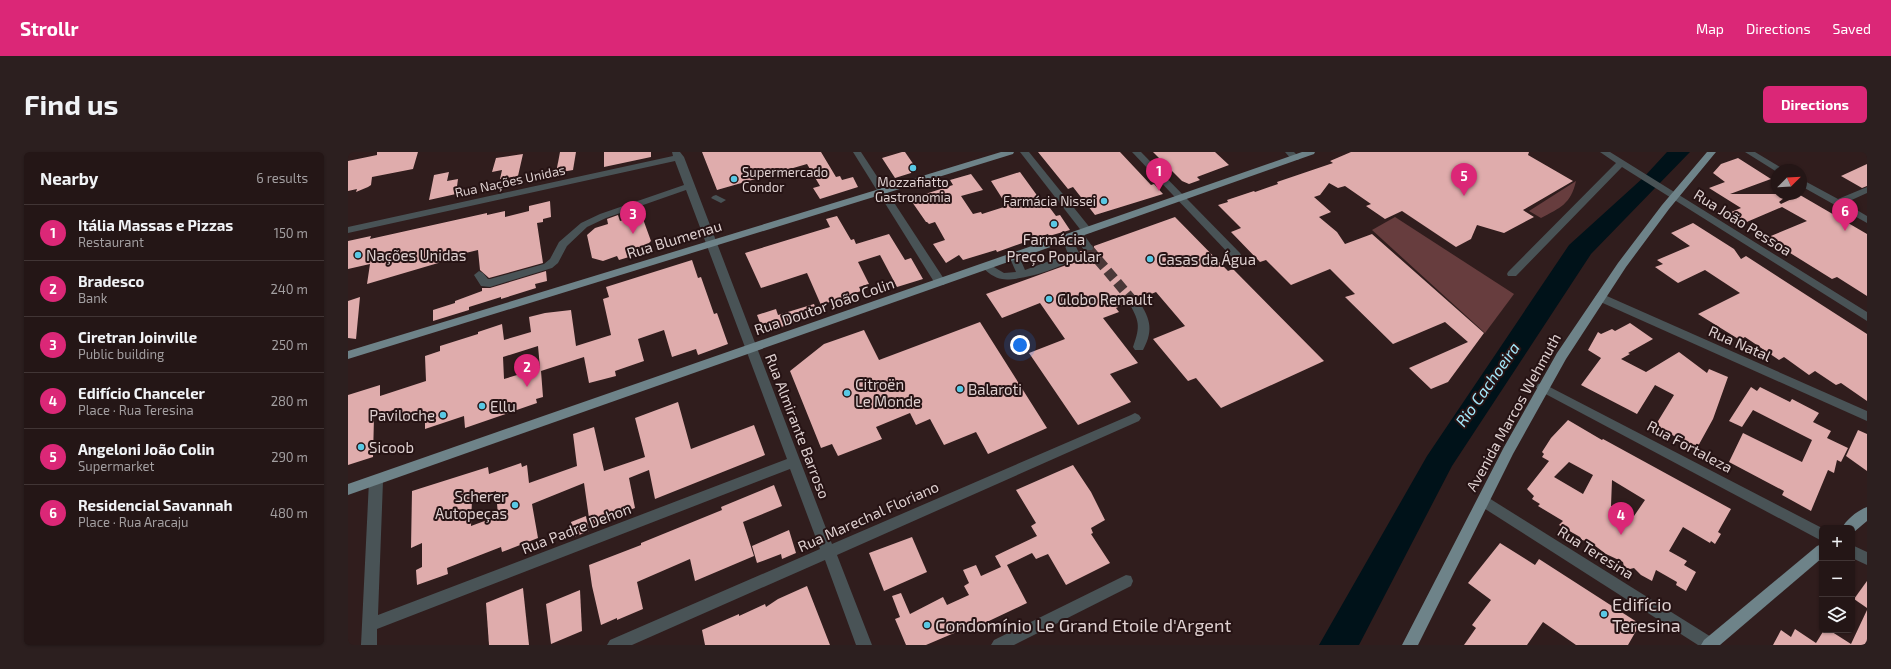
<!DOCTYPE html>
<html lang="en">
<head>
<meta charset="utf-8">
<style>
  :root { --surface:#241616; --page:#2c1f1f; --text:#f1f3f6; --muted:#a39fa1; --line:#413535; --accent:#db2777 }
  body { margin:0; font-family:"Exo 2",sans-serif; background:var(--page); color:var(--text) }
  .controls { position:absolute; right:12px; bottom:12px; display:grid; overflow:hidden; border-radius:6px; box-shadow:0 1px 3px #0004 }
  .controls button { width:36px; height:36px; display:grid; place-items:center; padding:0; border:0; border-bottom:1px solid var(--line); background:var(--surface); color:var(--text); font:20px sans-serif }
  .compass { position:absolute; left:1423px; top:12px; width:36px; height:36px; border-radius:50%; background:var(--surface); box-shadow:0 1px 3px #0004; rotate:66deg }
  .you { position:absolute; left:672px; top:193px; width:14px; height:14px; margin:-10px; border:3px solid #fff; border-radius:50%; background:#1a73e8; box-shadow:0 0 0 6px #1a73e833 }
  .badge { display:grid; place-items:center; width:26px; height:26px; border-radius:50%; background:var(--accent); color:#fff; font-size:13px; font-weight:700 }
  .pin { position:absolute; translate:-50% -33px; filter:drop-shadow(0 1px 2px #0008) }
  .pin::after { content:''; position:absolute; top:21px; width:14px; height:12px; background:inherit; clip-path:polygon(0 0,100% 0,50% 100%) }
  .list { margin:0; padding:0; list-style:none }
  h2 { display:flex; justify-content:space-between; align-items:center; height:52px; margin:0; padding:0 16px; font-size:17px }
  h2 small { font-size:13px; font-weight:400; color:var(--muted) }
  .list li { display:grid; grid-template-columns:26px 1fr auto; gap:12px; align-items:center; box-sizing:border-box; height:56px; padding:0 16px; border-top:1px solid var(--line) }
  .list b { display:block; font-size:15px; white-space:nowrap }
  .list p { margin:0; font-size:13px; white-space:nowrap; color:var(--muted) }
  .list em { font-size:13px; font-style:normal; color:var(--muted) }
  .icon { flex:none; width:22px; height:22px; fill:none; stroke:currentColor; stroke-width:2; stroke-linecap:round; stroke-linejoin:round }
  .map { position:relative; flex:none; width:1519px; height:493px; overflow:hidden; border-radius:6px }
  header { display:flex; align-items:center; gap:24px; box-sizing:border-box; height:56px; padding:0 20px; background:var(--accent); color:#fff }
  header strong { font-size:19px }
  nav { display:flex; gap:22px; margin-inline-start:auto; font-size:14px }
  .intro { display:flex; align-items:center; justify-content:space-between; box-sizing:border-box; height:96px; padding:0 24px }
  h1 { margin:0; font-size:28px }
  .button { padding:10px 18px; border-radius:6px; background:var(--accent); color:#fff; font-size:14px; font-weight:700 }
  main { display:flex; gap:24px; padding:0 24px }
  aside { flex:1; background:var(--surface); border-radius:6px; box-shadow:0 1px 3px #0004 }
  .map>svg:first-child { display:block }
  .green { fill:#673d3e }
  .water { fill:#001219 }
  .building { fill:#dfacac; fill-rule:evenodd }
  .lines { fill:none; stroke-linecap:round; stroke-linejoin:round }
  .minor-tunnel { stroke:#4a3838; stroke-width:10; stroke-dasharray:10 5; stroke-linecap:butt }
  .minor { fill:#495356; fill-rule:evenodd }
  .major { fill:#6e8389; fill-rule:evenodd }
  .poi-dot { fill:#59c8e4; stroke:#261314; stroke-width:1.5 }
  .labels { text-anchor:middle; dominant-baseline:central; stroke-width:4; stroke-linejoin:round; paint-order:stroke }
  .far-poi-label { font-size:13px; fill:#ded0d0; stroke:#261314; text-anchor:start }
  .far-street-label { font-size:13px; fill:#ded0d0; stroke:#261314 }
  .street-label { font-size:15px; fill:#ded0d0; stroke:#261314 }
  .poi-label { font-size:15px; fill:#ded0d0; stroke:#261314; text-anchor:start }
  .water-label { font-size:16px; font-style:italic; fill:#a3e6f9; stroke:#261314 }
  .near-poi-label { font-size:18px; fill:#ded0d0; stroke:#261314; text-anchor:start }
</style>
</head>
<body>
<header>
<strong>Strollr</strong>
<nav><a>Map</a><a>Directions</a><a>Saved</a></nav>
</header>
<div class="intro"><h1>Find us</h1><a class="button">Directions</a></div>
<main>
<aside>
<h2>Nearby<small>6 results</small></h2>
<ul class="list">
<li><span class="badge">1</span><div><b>Itália Massas e Pizzas</b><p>Restaurant</p></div><em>150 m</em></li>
<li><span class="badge">2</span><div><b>Bradesco</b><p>Bank</p></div><em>240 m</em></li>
<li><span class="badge">3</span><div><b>Ciretran Joinville</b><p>Public building</p></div><em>250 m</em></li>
<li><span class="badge">4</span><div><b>Edifício Chanceler</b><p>Place · Rua Teresina</p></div><em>280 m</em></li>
<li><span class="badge">5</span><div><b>Angeloni João Colin</b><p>Supermarket</p></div><em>290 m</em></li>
<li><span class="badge">6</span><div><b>Residencial Savannah</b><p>Place · Rua Aracaju</p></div><em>480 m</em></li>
</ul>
</aside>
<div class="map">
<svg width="1519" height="493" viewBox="0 0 1519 493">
  <rect width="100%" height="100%" fill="#301d1d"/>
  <g class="green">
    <path d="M1228,29c-5,23 -16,27 -35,37l-12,-7z"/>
    <polygon points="1047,65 1166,142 1137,181 1024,78"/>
  </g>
  <polygon class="water" points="1319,0 1342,0 1243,102 1104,314 1011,493 971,493 1079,304 1221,93 1296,25"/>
  <g class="building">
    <polygon points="29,0 70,0 65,17 24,25 23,33 20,35 8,40 9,37 0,39 0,9 29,3"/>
    <polygon points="212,0 228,0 225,18 208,21"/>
    <polygon points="256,0 303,0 303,5 256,15"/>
    <polygon points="354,0 473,0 488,25 492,24 494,28 505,25 510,35 472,47 465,36 472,34 459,12 369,38"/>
    <polygon points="554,0 557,0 568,16 564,18 563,21 547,26 534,6"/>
    <polygon points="690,0 772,0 803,33 806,32 815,42 747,63 725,35 720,37"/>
    <polygon points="805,0 867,0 881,13 849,25 852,28 841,32 834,29"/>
    <polygon points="1003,0 1181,0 1180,3 1225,29 1175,58 1186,65 1156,81 1129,73 1123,87 1108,95 1054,59 1037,67 1018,54 1023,52 997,34 990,36 981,31 972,43 966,45 983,60 971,65 989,80 997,92 1024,82 1136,181 1100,230 1083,237 1061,216 1120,190 1097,170 1045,192 997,145 1007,142 982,117 943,133 918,108 912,110 883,80 893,76 870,53 880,50 879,48 906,39 907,40 930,32 929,30 985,11 982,9"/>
    <polygon points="175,2 170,24 152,27 154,18 144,20 148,6"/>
    <polygon points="1390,6 1423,27 1382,42 1441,42 1431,50 1433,52 1452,43 1519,82 1519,144 1489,125 1484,127 1418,86 1459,69 1434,55 1394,72 1378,62 1393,56 1361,36 1377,30 1365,21 1373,12"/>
    <polygon points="1519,12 1519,34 1514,36 1493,24"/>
    <polygon points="101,20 99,29 110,27 108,42 81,48 86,23"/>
    <polygon points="672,20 696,53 699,52 708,64 712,63 722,78 701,84 700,82 649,100 648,98 615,108 611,103 598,111 585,92 597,88 587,70 581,72 579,70 578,70 562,47 605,33 602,28 623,22 635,38 613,44 625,62 633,60 634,62 659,54 643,29"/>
    <polygon points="202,49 203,65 195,67 195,70 189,71 195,111 141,126 132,118 130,98 97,106 97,109 19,132 22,112 0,117 0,89 23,84 22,87 139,61 139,63 157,59 157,65 181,59 181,54"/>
    <polygon points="270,63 272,69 285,65 295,67 303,89 295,97 281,101 281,105 271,108 269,104 255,109 244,106 239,83 247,76 260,72 259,67"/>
    <polygon points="489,64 503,88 506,87 508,92 541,82 557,108 563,106 575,127 549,135 532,103 510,110 521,132 511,135 513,139 473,153 459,121 413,136 397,101 482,75 478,67"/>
    <polygon points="827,65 880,119 885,117 976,209 873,256 848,226 840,229 805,187 837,174 808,140 791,147 784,144 779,148 779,151 768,156 771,160 755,166 790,211 762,222 783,250 730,273 681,201 717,187 692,151 654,166 638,142 735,107 731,103 732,99 744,100 746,97 746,94"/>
    <polygon points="1345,71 1386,97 1393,107 1398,104 1519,182 1519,249 1493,231 1488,233 1467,219 1461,223 1436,205 1431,208 1397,185 1392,188 1350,162 1392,141 1357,118 1330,131 1307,115 1315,112 1309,108 1342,94 1323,81"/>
    <path d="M344,108l6,18 3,-1 13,37 3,-1 11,31 -30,11 -2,-6 -24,8 -8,-27 -26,9 6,22 -29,10 1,5 -27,7 -5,-26 -43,14 2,26 -7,2 1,4 -72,25 -1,-12 -39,13v-17l-24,8v-4l-5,1v-8l-22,8 -1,40 -25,8v-70l32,-10v11l46,-15 -1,-25 15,-5v-5l38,-12v-2l24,-8 2,16 27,-8 -2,-15 16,-4 26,-3 5,36 35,-11 -8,-36 6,-2 -3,-10zM190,194l2,22 -36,11 -1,-22z"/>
    <polygon points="198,119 199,129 187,132 188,136 153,147 153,145 121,155 121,158 85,169 85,158 107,151 107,149 134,139 134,136 142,136"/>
    <polygon points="12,145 8,187 0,186 0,149"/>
    <polygon points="466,152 470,163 424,178 414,176 409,163 428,157 430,163"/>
    <polygon points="632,170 699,276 640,302 628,280 596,293 582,267 568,273 562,261 528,275 534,287 490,304 484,292 473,296 442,219 476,192 516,178 531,208"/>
    <polygon points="1282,171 1305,187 1280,201 1282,202 1273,207 1298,220 1331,200 1359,221 1361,217 1380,225 1365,267 1349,296 1307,274 1326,243 1307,233 1289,262 1233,233 1253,206 1240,198 1250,180 1253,182 1264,177 1267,179"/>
    <polygon points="1403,235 1409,239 1412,235 1442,250 1444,247 1471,261 1465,270 1483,279 1479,286 1500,296 1493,310 1489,308 1486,321 1480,318 1463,359 1434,343 1436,339 1381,310 1395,281 1454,310 1464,288 1405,258 1394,275 1381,269"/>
    <path d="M330,250l13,47 63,-24 11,30 -110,44 -6,-29 -20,8 6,30 -45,17 -6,-42 -52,21 6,34 -36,14 -1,-5 -54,21 1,6 -31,11 -1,-15 6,-3v-24l-11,5 1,-57 76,-24 1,7 32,-11 1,4 5,-2 2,18 48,-17 -4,-32 21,-7 10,44 41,-14 -10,-39zM148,339l2,25 -27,10 1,-27z"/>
    <path d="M1220,268l34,20 1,-1 128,70 -13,23 3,2 -6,10 -4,-3 -1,2 -27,-16 -14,24 18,10 -3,4 12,7 -10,19 -10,-6 1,-3 -21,-12 -4,11 -11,-6 -7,-7 -4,1 -6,-2 -1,-5 -17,-8 -16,-12 -8,-2 -2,-3 -21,-12 4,-4 -25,-15 2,-2 -8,-5 2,-3 -7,-7 22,-28 -7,-4 2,-3 -2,-2 9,-14zM1221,310l24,13 -10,19 -29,-17zM1264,328l33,20 -11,16 -23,-10z"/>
    <polygon points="1510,278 1519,282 1519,319 1498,304"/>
    <polygon points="725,313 743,340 757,368 743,376 745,381 743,382 762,411 718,433 700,402 688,407 684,401 659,413 679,451 626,476 625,473 578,493 558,493 547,467 552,465 544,444 553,441 562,462 595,445 599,453 621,443 616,434 621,431 615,418 628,413 633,424 653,415 647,404 689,384 683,374 688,371 668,338"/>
    <polygon points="426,333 434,354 395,370 406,404 347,429 342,407 289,430 295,457 269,468 269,466 253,473 244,434 241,413 293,393 293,391 374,358 373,355"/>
    <polygon points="238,364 241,379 226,385 223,370"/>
    <polygon points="441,378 448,401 434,407 433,402 409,411 404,394"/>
    <polygon points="564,385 579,420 536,439 521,401"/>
    <polygon points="1152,391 1187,413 1191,407 1292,472 1280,493 1228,493 1195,470 1179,493 1116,493 1128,476 1124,473 1143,448 1120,431"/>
    <polygon points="1519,429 1519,456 1506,447"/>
    <polygon points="459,434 482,493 357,493 354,478 391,462 391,464 417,452 418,455 430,447"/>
    <polygon points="175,436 181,493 141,493 138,451"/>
    <polygon points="232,438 234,479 203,492 198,452"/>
    <polygon points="1519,458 1519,493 1425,493 1433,478 1443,485 1447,477 1468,491 1476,478 1481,478 1503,492"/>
  </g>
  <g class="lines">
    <polyline class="minor-tunnel" points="740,96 785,149"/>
    <g class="minor">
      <polygon points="324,0 332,0 336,5 484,392 783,263 787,261 791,263 793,266 791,269 489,403 524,493 508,493 477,408 284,493 259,493 262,488 472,397 442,317 29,477 29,493 13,493 21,329 23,325 28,324 33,325 35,329 30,463 439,307 338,38 258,66 239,75 219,94 210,111 204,116 142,135 133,134 126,123 131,119 135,121 140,127 142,127 196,112 202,107 211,90 233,71 252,62 336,33 327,9 0,81 0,75 325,4"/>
      <polygon points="505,0 513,0 596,127 597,130 596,133 588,133"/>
      <polygon points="672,0 681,0 743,77 744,79 743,81 735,81"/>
      <polygon points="784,0 793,0 892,101 893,103 892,105 884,105"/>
      <polygon points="937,0 946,0 952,6 950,8 944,8"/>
      <polygon points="1252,0 1262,0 1519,160 1519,169 1274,15 1168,124 1160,124 1159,122 1160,120 1268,11"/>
      <polygon points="1397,0 1407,0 1437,18 1429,18 1429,20"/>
      <polygon points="1453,27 1490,47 1519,35 1519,41 1497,51 1519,64 1519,71 1453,34"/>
      <polygon points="368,43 378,48 373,51 363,46 365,44"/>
      <polygon points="730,79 734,80 744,94 745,96 744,98 736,98 726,84 725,82"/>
      <path d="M719,83l4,1 8,17c-9,14 -61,29 -77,26 -7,-1 -16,-7 -20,-13l5,-3 17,10 12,-1 -7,-16 5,-3 4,1 7,16 43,-16 -6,-16z"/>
      <polygon points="1252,141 1519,259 1519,269 1248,148 1247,145"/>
      <path d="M785,145l4,1c12,19 18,30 6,52h-8l-2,-3c8,-22 6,-26 -5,-46z"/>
      <polygon points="1194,231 1474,376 1474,389 1190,238 1188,235 1190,232"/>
      <polygon points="1136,343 1368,488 1371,493 1350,493 1131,353 1129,349 1131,345"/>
      <polygon points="1504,393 1519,400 1519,413 1504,406"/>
      <polygon points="778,423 783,424 785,429 783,434 666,493 643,493 646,488"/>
    </g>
    <g class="major">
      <polygon points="653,0 666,0 665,2 0,207 0,199"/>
      <polygon points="954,0 967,0 966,2 0,343 0,332"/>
      <polygon points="1359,0 1368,0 1321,57 1278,115 1218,207 1165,302 1070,493 1054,493 1156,295 1209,201 1270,111 1314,53"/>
      <path d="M1519,355v14l-13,11 -2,1v-5h-10c4,-8 16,-18 25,-21z"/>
      <polygon points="1474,392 1474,406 1372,493 1353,493 1356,488 1469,394"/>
    </g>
  </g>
  <g class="poi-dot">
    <circle cx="565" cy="16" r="4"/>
    <circle cx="386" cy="27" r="4"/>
    <circle cx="756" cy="49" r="4"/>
    <circle cx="706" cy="72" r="4"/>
    <circle cx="10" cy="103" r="4"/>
    <circle cx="802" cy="107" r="4"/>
    <circle cx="701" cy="147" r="4"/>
    <circle cx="612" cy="237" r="4"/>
    <circle cx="499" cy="241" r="4"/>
    <circle cx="134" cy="254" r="4"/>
    <circle cx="95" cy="263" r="4"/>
    <circle cx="13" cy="295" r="4"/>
    <circle cx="167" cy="353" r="4"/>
    <circle cx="1256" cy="462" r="4"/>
    <circle cx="579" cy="473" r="4"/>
  </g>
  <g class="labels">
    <g class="far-poi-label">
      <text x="394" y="20">Supermercado<tspan x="394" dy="15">Condor</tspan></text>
      <text x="565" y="30" text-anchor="middle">Mozzafiatto<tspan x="565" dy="15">Gastronomia</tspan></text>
      <text x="748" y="49" text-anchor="end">Farmácia Nissei</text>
    </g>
    <g class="far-street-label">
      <text transform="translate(162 29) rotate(-12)">Rua Nações Unidas</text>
    </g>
    <g class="street-label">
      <text transform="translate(1395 70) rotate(32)">Rua João Pessoa</text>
      <text transform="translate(326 87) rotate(-17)">Rua Blumenau</text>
      <text transform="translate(476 154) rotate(-19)">Rua Doutor João Colin</text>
      <text transform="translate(1392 191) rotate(24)">Rua Natal</text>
      <text transform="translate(1165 260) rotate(-61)">Avenida Marcos Wehmuth</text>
      <text transform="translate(450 274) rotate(69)">Rua Almirante Barroso</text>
      <text transform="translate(1342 294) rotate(28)">Rua Fortaleza</text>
      <text transform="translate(520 364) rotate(-24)">Rua Marechal Floriano</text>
      <text transform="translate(228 376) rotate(-21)">Rua Padre Dehon</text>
      <text transform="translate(1248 400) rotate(32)">Rua Teresina</text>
    </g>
    <g class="poi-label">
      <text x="706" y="87" text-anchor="middle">Farmácia<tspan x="706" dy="17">Preço Popular</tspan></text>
      <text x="18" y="103">Nações Unidas</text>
      <text x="810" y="107">Casas da Água</text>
      <text x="709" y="147">Globo Renault</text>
      <text x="507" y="232">Citroën<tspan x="507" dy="17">Le Monde</tspan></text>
      <text x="620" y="237">Balaroti</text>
      <text x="142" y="254">Ellu</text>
      <text x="87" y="263" text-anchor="end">Paviloche</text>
      <text x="21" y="295">Sicoob</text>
      <text x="159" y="344" text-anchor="end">Scherer<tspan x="159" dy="17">Autopeças</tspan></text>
    </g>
    <g class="water-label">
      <text transform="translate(1139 232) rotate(-55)">Rio Cachoeira</text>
    </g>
    <g class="near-poi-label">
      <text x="1264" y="452">Edifício<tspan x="1264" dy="21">Teresina</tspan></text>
      <text x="587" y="473">Condomínio Le Grand Etoile d'Argent</text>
    </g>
  </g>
</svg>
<div class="controls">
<button>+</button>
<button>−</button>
<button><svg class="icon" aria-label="layers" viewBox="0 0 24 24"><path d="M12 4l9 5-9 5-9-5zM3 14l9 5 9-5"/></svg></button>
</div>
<svg class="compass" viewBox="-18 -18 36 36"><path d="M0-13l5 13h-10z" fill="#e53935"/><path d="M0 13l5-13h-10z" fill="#a39fa1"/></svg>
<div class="you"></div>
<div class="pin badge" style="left:811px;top:39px">1</div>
<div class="pin badge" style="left:179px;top:235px">2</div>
<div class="pin badge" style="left:285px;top:82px">3</div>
<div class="pin badge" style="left:1273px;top:383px">4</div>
<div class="pin badge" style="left:1116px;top:44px">5</div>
<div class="pin badge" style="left:1497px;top:79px">6</div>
</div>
</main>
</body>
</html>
